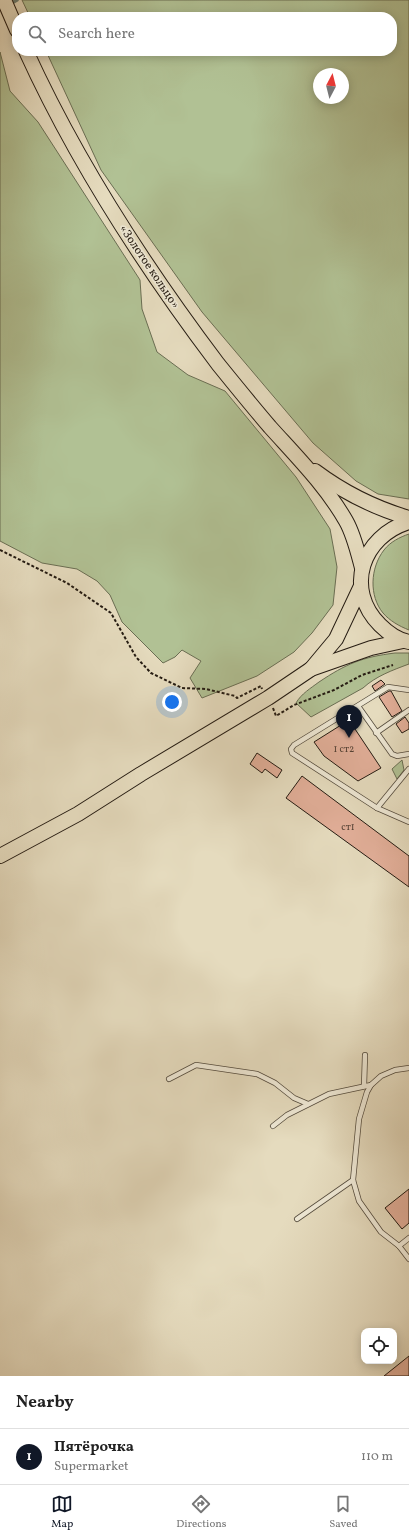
<!DOCTYPE html>
<html lang="en">
<head>
<meta charset="utf-8">
<style>
  :root { --surface:#fff; --page:#f6f6f6; --text:#222; --muted:#767676; --line:#e0e0e0; --accent:#111827 }
  body { margin:0; font-family:Vollkorn,serif; background:var(--page); color:var(--text) }
  .controls { position:absolute; right:12px; bottom:12px; display:grid; overflow:hidden; border-radius:8px; box-shadow:0 2px 10px #0003 }
  .controls button { width:36px; height:36px; display:grid; place-items:center; padding:0; border:0; border-bottom:1px solid var(--line); background:var(--surface); color:var(--text); font:20px sans-serif }
  .compass { position:absolute; left:313px; top:68px; width:36px; height:36px; border-radius:50%; background:var(--surface); box-shadow:0 2px 10px #0003; rotate:7deg }
  .you { position:absolute; left:172px; top:702px; width:14px; height:14px; margin:-10px; border:3px solid #fff; border-radius:50%; background:#1a73e8; box-shadow:0 0 0 6px #1a73e833 }
  .badge { display:grid; place-items:center; width:26px; height:26px; border-radius:50%; background:var(--accent); color:#fff; font-size:13px; font-weight:700 }
  .pin { position:absolute; translate:-50% -33px; filter:drop-shadow(0 1px 2px #0008) }
  .pin::after { content:''; position:absolute; top:21px; width:14px; height:12px; background:inherit; clip-path:polygon(0 0,100% 0,50% 100%) }
  .list { margin:0; padding:0; list-style:none }
  h2 { display:flex; justify-content:space-between; align-items:center; height:52px; margin:0; padding:0 16px; font-size:17px }
  h2 small { font-size:13px; font-weight:400; color:var(--muted) }
  .list li { display:grid; grid-template-columns:26px 1fr auto; gap:12px; align-items:center; box-sizing:border-box; height:56px; padding:0 16px; border-top:1px solid var(--line) }
  .list b { display:block; font-size:15px; white-space:nowrap }
  .list p { margin:0; font-size:13px; white-space:nowrap; color:var(--muted) }
  .list em { font-size:13px; font-style:normal; color:var(--muted) }
  .icon { flex:none; width:22px; height:22px; fill:none; stroke:currentColor; stroke-width:2; stroke-linecap:round; stroke-linejoin:round }
  .map { position:relative; flex:none; width:409px; height:1376px; overflow:hidden }
  .search { position:absolute; background:var(--surface); box-shadow:0 2px 10px #0003; left:12px; right:12px; top:12px; height:44px; display:flex; align-items:center; gap:10px; box-sizing:border-box; padding:0 14px; border-radius:16px; color:var(--muted); font-size:15px }
  .sheet { height:108px; background:var(--surface) }
  nav { display:flex; justify-content:space-around; align-items:center; box-sizing:border-box; height:56px; border-top:1px solid var(--line); background:var(--surface); font-size:11px; color:var(--muted) }
  nav a { display:grid; justify-items:center; gap:2px }
  nav .on { color:var(--accent) }
  .map>svg:first-child { display:block }
  .green { fill:#b1c194; stroke:#6a6e53; fill-rule:evenodd }
  .lines { fill:none; stroke-linecap:round; stroke-linejoin:round }
  .stream { stroke:#687b72; stroke-width:3.5 }
  .building { fill:#e1ae98; stroke:#241b12 }
  .service-casing { stroke:#544b3d; stroke-width:6 }
  .primary-casing { stroke:#241b12; stroke-width:16 }
  .trunk-casing { stroke:#241b12; stroke-width:16 }
  .path { stroke:#241b12; stroke-width:2; stroke-dasharray:3 2; stroke-linecap:butt }
  .service { stroke:#eee8d5; stroke-width:4.5 }
  .primary { stroke:#e5dbbe; stroke-width:14 }
  .trunk { stroke:#e5dbbe; stroke-width:14 }
  .labels { text-anchor:middle; dominant-baseline:central; stroke-width:3.5; stroke-linejoin:round; paint-order:stroke }
  .number-label { font-size:10px; fill:#534034 }
  .street-label { font-size:12px; fill:#241b12; stroke:#eee8d5 }
</style>
</head>
<body>
<div class="map">
<svg width="409" height="1376" viewBox="0 0 409 1376">
  <rect width="100%" height="100%" fill="#e5dbbe"/>
  <filter id="stains"><feTurbulence type="fractalNoise" baseFrequency=".005" numOctaves="4"/><feColorMatrix values="0 0 0 0 .2 0 0 0 0 .09 0 0 0 0 .02 0 0 0 .5 -.17"/></filter>
  <radialGradient id="worn" r=".72"><stop offset=".6" stop-color="#630" stop-opacity="0"/><stop offset="1" stop-color="#630" stop-opacity=".3"/></radialGradient>
  <g class="green">
    <path d="M22,0h387v499l-31,-5 -22,-13 -43,-38 -111,-131 -101,-142 -55,-119h346v-34h-362zM319,74h24v24h-24z"/>
    <polygon points="0,52 10,91 38,122 140,280 142,309 157,352 188,375 225,391 296,477 330,529 337,567 333,605 312,633 294,652 257,676 202,698 190,678 201,661 182,650 175,657 163,663 122,622 110,595 97,581 77,569 42,563 0,541"/>
    <path d="M409,534v96c-10,-4 -19,-9 -26,-17 -14,-17 -13,-45 1,-63 6,-8 16,-13 25,-16z"/>
    <path d="M395,653h14v11c-16,6 -33,12 -46,24l-52,29 -15,-14c5,-9 15,-15 23,-21 27,-18 43,-25 76,-29z"/>
    <polygon points="402,760 404,770 397,779 392,769"/>
  </g>
  <g class="lines">
    <polyline class="stream" points="10,4 17,0"/>
  </g>
  <g class="building">
    <polygon points="381,680 385,684 375,691 372,686"/>
    <polygon points="389,691 391,691 402,711 392,717 379,697"/>
    <polygon points="405,717 409,723 409,729 402,733 396,724"/>
    <polygon points="349,720 381,768 358,781 324,756 314,742"/>
    <polygon points="257,753 282,770 277,778 265,769 262,773 250,764"/>
    <polygon points="302,776 409,856 409,887 286,798"/>
    <polygon points="409,1189 409,1223 402,1229 385,1208"/>
    <polygon points="409,1356 409,1376 384,1376"/>
  </g>
  <g class="lines">
    <defs>
      <g id="service">
        <polyline points="409,690 388,687 294,745 291,749 292,753 377,808 409,822"/>
        <polyline points="358,706 392,754 397,756 409,754"/>
        <polyline points="376,733 409,710"/>
        <polyline points="377,808 409,769"/>
        <polyline points="409,1068 395,1070 381,1076 371,1085 367,1092 359,1119 353,1180 359,1201 381,1232 399,1246 409,1259"/>
        <polyline points="169,1079 196,1065 257,1074 275,1083 294,1098 308,1104"/>
        <polyline points="364,1086 365,1055"/>
        <polyline points="273,1126 287,1115 329,1094 371,1085"/>
        <polyline points="297,1219 353,1180"/>
        <polyline points="399,1246 409,1238"/>
      </g>
      <g id="primary">
        <polyline points="311,669 336,639 361,586"/>
        <polyline points="0,856 78,814 141,774 268,698 311,669 371,648 403,641"/>
      </g>
      <g id="trunk">
        <polyline points="4,0 17,30"/>
        <path d="M26,51c51,112 118,215 192,313 17,21 34,42 52,63 27,30 56,59 76,94 8,14 12,32 16,47"/>
        <path d="M315,471c28,21 60,37 94,47"/>
        <path d="M409,522c-47,14 -65,67 -29,103 8,8 18,15 29,17"/>
      </g>
    </defs>
    <use href="#service" class="service-casing"/>
    <use href="#primary" class="primary-casing"/>
    <use href="#trunk" class="trunk-casing"/>
    <g class="path">
      <polyline points="0,550 67,583 111,613 136,657 151,673 182,688 206,689 235,696 237,698 261,686 262,689"/>
      <polyline points="273,708 276,716 294,705 334,690 362,675 393,665"/>
    </g>
    <use href="#service" class="service"/>
    <use href="#primary" class="primary"/>
    <use href="#trunk" class="trunk"/>
  </g>
  <g class="labels">
    <g class="number-label">
      <text x="344" y="749">1 ст2</text>
      <text x="348" y="827">ст1</text>
    </g>
    <g class="street-label">
      <text transform="translate(149 267) rotate(56)">«Золотое кольцо»</text>
    </g>
  </g>
  <rect width="100%" height="100%" filter="url(#stains)"/>
  <rect width="100%" height="100%" fill="url(#worn)"/>
</svg>
<div class="controls">
<button><svg class="icon" aria-label="locate" viewBox="0 0 24 24"><circle cx="12" cy="12" r="6"/><path d="M12 2v4M12 18v4M2 12h4M18 12h4"/></svg></button>
</div>
<svg class="compass" viewBox="-18 -18 36 36"><path d="M0-13l5 13h-10z" fill="#e53935"/><path d="M0 13l5-13h-10z" fill="#767676"/></svg>
<div class="you"></div>
<div class="pin badge" style="left:349px;top:738px">1</div>
<div class="search"><svg class="icon" aria-label="search" viewBox="0 0 24 24"><circle cx="10" cy="10" r="6"/><path d="M15 15l6 6"/></svg>Search here</div>
</div>
<section class="sheet">
<h2>Nearby<small></small></h2>
<ul class="list">
<li><span class="badge">1</span><div><b>Пятёрочка</b><p>Supermarket</p></div><em>110 m</em></li>
</ul>
</section>
<nav>
<a class="on"><svg class="icon" aria-label="map" viewBox="0 0 24 24"><path d="M3 6l6-2 6 2 6-2v14l-6 2-6-2-6 2zM9 4v14M15 6v14"/></svg>Map</a>
<a><svg class="icon" aria-label="directions" viewBox="0 0 24 24"><path d="M12 3l9 9-9 9-9-9zM9 14v-3h6M13 9l2 2-2 2"/></svg>Directions</a>
<a><svg class="icon" aria-label="saved" viewBox="0 0 24 24"><path d="M7 4h10v16l-5-4-5 4z"/></svg>Saved</a>
</nav>
</body>
</html>
